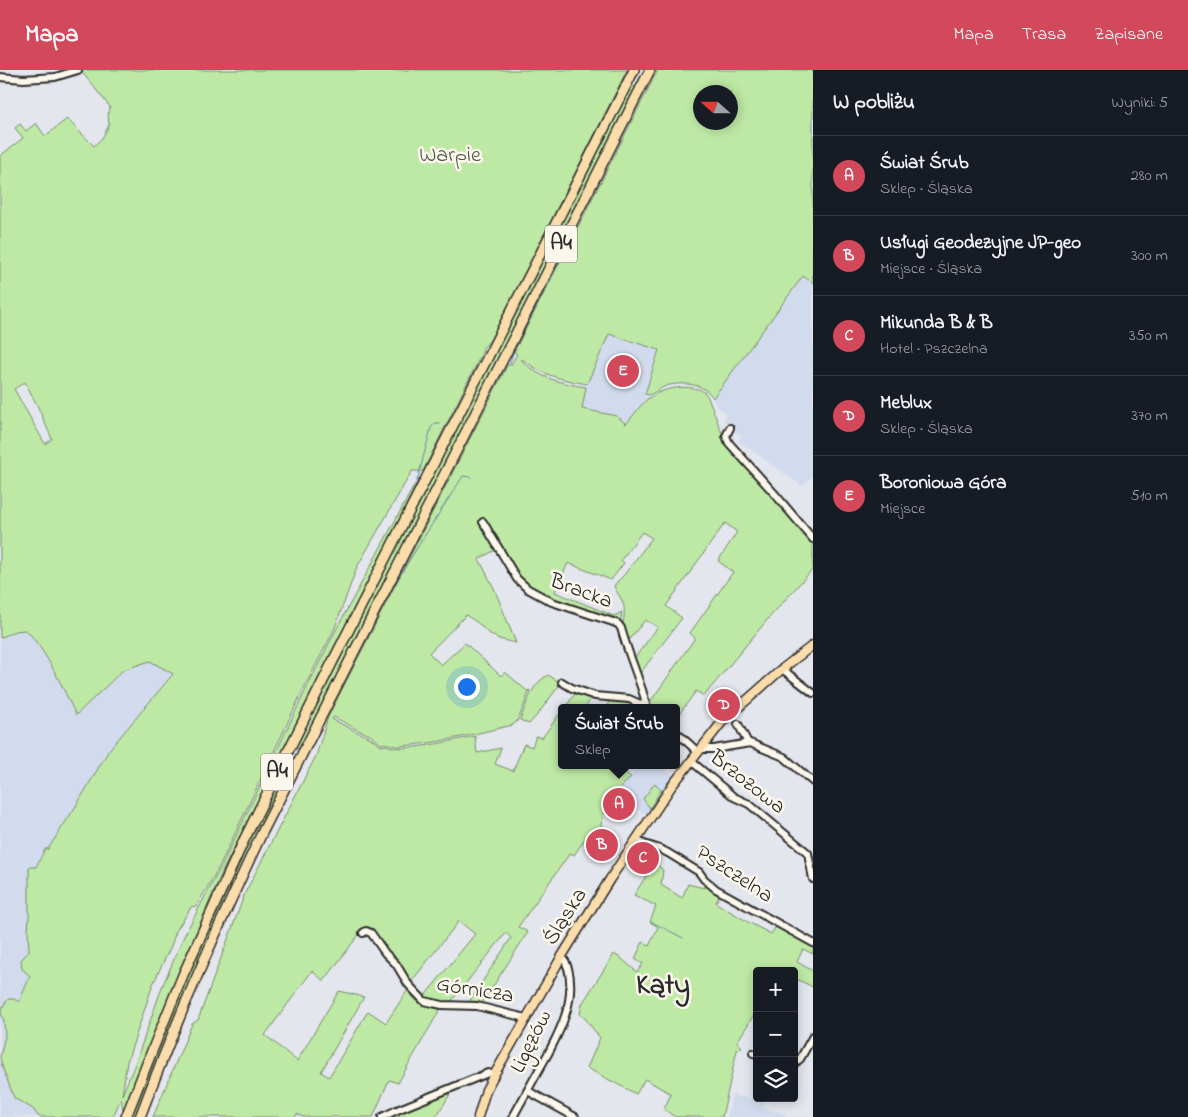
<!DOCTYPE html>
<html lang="pl">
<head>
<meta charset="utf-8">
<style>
  :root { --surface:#171b24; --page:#20242c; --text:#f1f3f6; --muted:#9ea1a6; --line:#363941; --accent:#d1495b }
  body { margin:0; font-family:"Indie Flower",sans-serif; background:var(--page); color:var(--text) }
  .controls { position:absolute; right:15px; bottom:15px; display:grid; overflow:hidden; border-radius:5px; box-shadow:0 2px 12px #0003 }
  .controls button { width:45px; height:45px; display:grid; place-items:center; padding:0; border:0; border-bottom:1px solid var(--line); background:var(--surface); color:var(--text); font:25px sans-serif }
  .compass { position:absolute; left:693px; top:15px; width:45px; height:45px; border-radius:50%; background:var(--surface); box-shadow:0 2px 12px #0003; rotate:291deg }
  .you { position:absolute; left:466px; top:616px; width:18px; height:18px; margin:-12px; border:4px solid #fff; border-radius:50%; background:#1a73e8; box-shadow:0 0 0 8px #1a73e833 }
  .badge { display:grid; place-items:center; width:32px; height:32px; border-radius:50%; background:var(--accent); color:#fff; font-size:16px; font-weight:700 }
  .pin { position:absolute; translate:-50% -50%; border:2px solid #fff; box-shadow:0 1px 5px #0006 }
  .popup { position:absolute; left:558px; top:634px; width:122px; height:65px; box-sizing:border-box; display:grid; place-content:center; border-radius:5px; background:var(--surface); filter:drop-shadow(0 1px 4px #0005); font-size:16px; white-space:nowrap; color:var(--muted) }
  .popup b { font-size:19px; color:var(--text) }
  .popup::after { content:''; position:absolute; left:50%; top:100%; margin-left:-10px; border:10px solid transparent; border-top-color:var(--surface) }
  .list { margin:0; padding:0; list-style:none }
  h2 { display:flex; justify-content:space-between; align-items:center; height:65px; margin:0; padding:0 20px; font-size:21px }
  h2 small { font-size:16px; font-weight:400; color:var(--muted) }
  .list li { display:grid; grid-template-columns:32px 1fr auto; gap:15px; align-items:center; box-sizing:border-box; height:80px; padding:0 20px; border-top:1px solid var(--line) }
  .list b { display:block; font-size:19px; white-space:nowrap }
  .list p { margin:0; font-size:16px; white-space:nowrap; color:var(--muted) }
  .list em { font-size:16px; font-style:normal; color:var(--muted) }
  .icon { flex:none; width:28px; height:28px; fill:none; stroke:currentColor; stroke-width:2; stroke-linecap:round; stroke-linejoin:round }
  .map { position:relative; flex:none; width:813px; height:1047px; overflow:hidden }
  header { display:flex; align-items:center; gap:30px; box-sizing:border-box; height:70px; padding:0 25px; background:var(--accent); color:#fff }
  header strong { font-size:24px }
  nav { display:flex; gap:28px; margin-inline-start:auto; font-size:18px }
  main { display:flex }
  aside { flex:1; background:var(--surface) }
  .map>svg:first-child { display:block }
  .built { fill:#d2dbee }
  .green { fill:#bee9a5; stroke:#748a68; fill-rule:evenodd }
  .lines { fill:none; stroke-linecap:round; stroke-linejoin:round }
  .stream { stroke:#648a9e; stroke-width:1 }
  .minor-casing { stroke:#2b2b2b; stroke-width:10 }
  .major-casing { stroke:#2b2b2b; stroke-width:11 }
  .highway-casing { stroke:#2b2b2b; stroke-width:12 }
  .minor { stroke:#fbf7ec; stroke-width:6 }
  .major { stroke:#fbddab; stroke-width:8 }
  .highway { stroke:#fbddab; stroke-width:9 }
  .labels { text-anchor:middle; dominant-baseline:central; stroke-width:5; stroke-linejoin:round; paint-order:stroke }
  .shield { fill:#fbf7ec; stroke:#696865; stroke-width:1 }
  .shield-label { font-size:21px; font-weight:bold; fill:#2b2b2b }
  .park-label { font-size:22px; fill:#505a4a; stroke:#fbf7ec }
  .street-label { font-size:22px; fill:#2b2b2b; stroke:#fbf7ec }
  .district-label { font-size:28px; font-weight:bold; fill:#2b2b2b; stroke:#fbf7ec }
</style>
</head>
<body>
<header>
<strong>Mapa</strong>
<nav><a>Mapa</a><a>Trasa</a><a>Zapisane</a></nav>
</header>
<main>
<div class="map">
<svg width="813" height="1047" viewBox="0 0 813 1047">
  <rect width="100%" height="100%" fill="#e3e6ed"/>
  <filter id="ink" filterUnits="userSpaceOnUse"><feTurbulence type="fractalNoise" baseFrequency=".02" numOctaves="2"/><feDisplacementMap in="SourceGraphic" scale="10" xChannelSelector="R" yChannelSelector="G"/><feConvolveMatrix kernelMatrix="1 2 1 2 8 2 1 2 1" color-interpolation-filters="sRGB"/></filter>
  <g filter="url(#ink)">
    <g class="built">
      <polygon points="803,206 813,213 813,405 802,416 738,371 741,366 730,358 724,351 725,343 715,335 713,328"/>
      <polygon points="609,264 659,280 645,324 649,328 627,354 612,345 582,339 587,314"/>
      <polygon points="26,560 34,568 53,599 76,645 123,600 150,591 173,603 109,680 76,736 48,779 45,779 36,797 28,861 30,905 19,933 1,943 4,951 5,966 0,987 2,996 14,1028 33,1039 39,1047 0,1047 0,568 15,561"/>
      <polygon points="638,695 658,695 673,705 647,745 617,725 616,722 631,707"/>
      <polygon points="732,1024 764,1033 762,1038 786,1044 785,1047 727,1047"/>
    </g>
    <g class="green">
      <path d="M84,0h543l-110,218 -27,52 -7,8 -1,5 -59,118h-11l-55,96 -23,63 -29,56 -85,179 -24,42 -4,-1 -16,25 -5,15 -18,38 -26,78 -5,33 13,-31 27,-77 23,-53 38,-71 87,-182 27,-53 78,-144 1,1 -19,39 -173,344 -17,39 -84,203 -2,-12 -8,19h-74l-6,-8 -19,-11 -12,-32 -2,-9 5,-21 -1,-15 -3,-8 1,-5 6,-9h6l5,3 11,-26 -8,-7 -1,-9 8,-9 -1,-20 1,-14v-50h7l9,-18h3l28,-43 33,-56 64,-76 -23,-13 -27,9 -47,45c-13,-26 -29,-64 -50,-85l-11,1 -15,7v-482l23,-18 -8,-10 5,-4 6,7 10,-8 9,13 22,-17 27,27 8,-8 5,-9 2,-5 -1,-9 2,-8 -29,-36zM25,312l12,23 15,34 -7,5 -31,-55z"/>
      <path d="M658,0h155v213l-10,-7 -90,122c-8,-14 -28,-16 -43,-13 -7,1 -14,7 -21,10l-4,-1 14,-44 -50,-16 -22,50c-27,-5 -43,-8 -65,-25v2c19,18 39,22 64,26l-4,22 35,7 9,8c8,-9 15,-20 23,-26 13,-10 41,-15 55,-6 6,4 14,35 20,45 7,10 17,20 25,29 20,26 42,51 64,77v26l-46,51 -63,76 -8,-5 -19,26 -1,-9h-26l-2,-3 47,-67 -5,-5 43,-61 -15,-11 19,-29 -12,-9 -59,83 16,12 -44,58 -5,-16 25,-33 -13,-7 -18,22c-2,-4 -5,-10 -4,-15 0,-8 3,-15 0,-24 -2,-6 -7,-11 -9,-17l3,-4 7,-7 28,-37 -10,-6 -21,28 3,3 -13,17 -43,-17 -13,29 59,24 8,-4 -2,13 -78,-31 -20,-13 -25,-32 -18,10 15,29 22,55 -17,-4 -12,-7 -8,-8 -13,-9 -37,38 12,12 24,-22 36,33 4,-4 22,19 3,-1 -12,30 -5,5 -9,2c-34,8 -69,17 -104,19 -7,1 -12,-4 -19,-2l-11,-9 -12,-5 -24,-13 -2,2 25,13 12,5 12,9 6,-1c12,9 72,-6 88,-9l2,17 24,-5 -6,16 18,7 11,-27 8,3 4,-11 6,2 19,-26v28l-3,5 3,3 1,17h53l16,12 -15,15 1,3 -11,12 -11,39 -10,-7 -11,16 -4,-2 -52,74 10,5 -47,73h-14l44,-67 -5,-5 -57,71 -26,-6 52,-64 -16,-13 -48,61 -12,-21 -6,-3 -23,-29 -7,1 -3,3 -36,48 -12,-10 -47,64 32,26 42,-70 25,6 -43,75 8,5 39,-66 18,12 23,-35c1,3 1,6 3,8 4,8 22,10 30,10l-44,77 -9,-3 -16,37h-70l-6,-3 -2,3h-142l39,-93 6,-4 47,-127 71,-137 12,-39 180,-353 3,1 6,-11 -3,-2zM700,22h30v30h-30z"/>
      <path d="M630,15l7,3 -335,659 -6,2 -1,-5c111,-220 225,-439 335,-659z"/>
      <path d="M548,605l13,8 -23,31 -9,10 -9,-4c7,-16 11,-36 28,-45z"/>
      <polygon points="577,621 593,626 585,638 565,638"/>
      <polygon points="612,628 629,630 644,638 605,638"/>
      <polygon points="291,687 294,688 294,693 137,1047 130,1047 165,957 231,805 288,689"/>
      <polygon points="655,713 661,720 650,738 643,729"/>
      <polygon points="655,793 663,800 661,815 682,828 688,814 704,818 703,809 720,823 716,833 748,852 771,864 777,855 813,874 813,884 803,879 797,892 813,901 813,917 794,908 794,901 757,901 757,940 737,972 742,977 737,980 722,1047 675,1047 664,1039 671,1024 645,1009 636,1024 587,998 600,968 584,947 580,945 582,934 614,884 622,889 637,902 643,894 635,889 643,872 649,876 658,857 650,852 656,836 634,825 648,803"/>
      <polygon points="452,1021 436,1047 394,1047 395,1042"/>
    </g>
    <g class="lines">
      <g class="stream">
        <polyline points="510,293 514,280 560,191"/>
        <polyline points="416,415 431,358 435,353 440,353"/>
        <polyline points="395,514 420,473 463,406 471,407"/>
        <polyline points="652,852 683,868"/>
      </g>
      <defs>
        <g id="minor">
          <polyline points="0,7 24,9 55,7 78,0"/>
          <polyline points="730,358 726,366 729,373 774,423 813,469"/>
          <path d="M483,452l34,57 11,10 24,13 61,20 5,2 3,4c6,22 15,43 22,65 2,5 2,10 4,15"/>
          <polyline points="782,599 813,623"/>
          <polyline points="562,612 572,618 595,626 629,629 645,636"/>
          <polyline points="738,654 748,673"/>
          <polyline points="676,662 698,682"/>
          <polyline points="701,678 704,679 714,679 750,673 784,687 813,712"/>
          <polyline points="691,691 734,727 749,734 755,739 808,783 813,809"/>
          <polyline points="636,770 644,774 660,779 668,783 699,802 704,809 716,819 813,873"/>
          <polyline points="363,863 366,861 371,863 385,883 396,894 408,914 424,931 442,935 477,936 526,948"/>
          <polyline points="753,983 757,984"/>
          <polyline points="794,994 800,989 813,966"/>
          <polyline points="528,1021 575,1047"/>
          <polyline points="382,1047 397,1040 488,1003 494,1005"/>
          <path d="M513,1047c12,-22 24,-44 36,-65 6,-12 12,-23 16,-36 6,-17 9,-44 -3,-60"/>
        </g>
        <polyline id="major" points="478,1047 486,1020 494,1005 562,886 610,809 671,717 722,652 782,599 813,575"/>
        <g id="highway">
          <polyline points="126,1047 152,981 183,905 244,770 331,595 634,0"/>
          <path d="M140,1047c36,-96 78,-191 122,-284l388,-763"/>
        </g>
      </defs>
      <use href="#minor" class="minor-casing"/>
      <use href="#major" class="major-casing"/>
      <use href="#highway" class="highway-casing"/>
      <use href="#minor" class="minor"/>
      <use href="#major" class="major"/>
      <use href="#highway" class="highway"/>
    </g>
  </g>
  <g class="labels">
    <g class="shield">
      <rect x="545" y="155.5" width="32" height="37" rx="4"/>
      <rect x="261" y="683.5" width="32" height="37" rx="4"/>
    </g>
    <g class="shield-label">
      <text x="561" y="174">A4</text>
      <text x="277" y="702">A4</text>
    </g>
    <g class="park-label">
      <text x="450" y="86">Warpie</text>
    </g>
    <g class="street-label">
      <text transform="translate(581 522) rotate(20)">Bracka</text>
      <text transform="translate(747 713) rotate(38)">Brzozowa</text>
      <text transform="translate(734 805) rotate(33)">Pszczelna</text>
      <text transform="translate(566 847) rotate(-58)">Śląska</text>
      <text transform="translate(475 921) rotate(9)">Górnicza</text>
      <text transform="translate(532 972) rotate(-64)">Ligęzów</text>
    </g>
    <g class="district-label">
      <text x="663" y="916">Kąty</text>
    </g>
  </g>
</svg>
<div class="controls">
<button>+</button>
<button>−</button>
<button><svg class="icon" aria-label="layers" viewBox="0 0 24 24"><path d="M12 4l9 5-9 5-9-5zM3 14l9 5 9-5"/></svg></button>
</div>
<svg class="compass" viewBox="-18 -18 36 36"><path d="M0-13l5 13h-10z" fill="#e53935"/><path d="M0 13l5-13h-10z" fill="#9ea1a6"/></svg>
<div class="you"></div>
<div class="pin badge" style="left:619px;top:734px">A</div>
<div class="popup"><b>Świat Śrub</b>Sklep</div>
<div class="pin badge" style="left:602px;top:775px">B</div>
<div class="pin badge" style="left:643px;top:788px">C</div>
<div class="pin badge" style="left:724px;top:635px">D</div>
<div class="pin badge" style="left:623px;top:301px">E</div>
</div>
<aside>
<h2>W pobliżu<small>Wyniki: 5</small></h2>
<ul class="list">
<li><span class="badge">A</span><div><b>Świat Śrub</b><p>Sklep · Śląska</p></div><em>280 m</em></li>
<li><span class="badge">B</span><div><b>Usługi Geodezyjne JP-geo</b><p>Miejsce · Śląska</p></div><em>300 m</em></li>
<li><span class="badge">C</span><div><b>Mikunda B &amp; B</b><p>Hotel · Pszczelna</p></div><em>350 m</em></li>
<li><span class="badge">D</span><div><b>Meblux</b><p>Sklep · Śląska</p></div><em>370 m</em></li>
<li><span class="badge">E</span><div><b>Boroniowa Góra</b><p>Miejsce</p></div><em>510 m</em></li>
</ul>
</aside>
</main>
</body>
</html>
